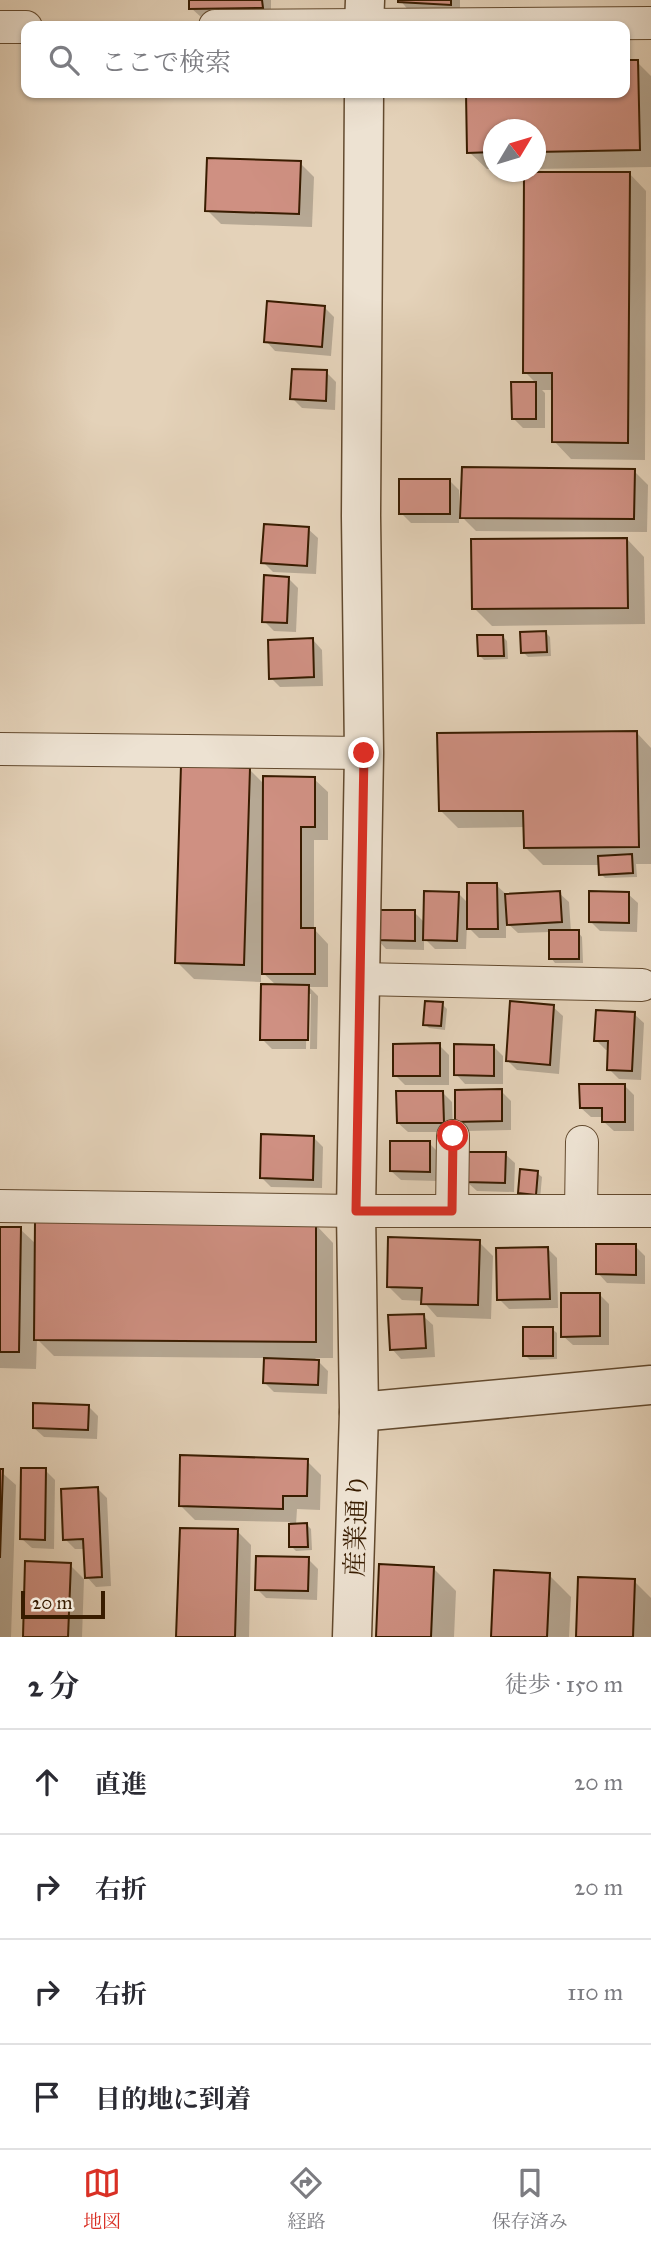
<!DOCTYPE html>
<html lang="ja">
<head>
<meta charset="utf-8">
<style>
  :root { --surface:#fff; --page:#f7f7f7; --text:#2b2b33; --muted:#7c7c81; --line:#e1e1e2; --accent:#d93025 }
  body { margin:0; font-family:"IM FELL Great Primer","Noto Serif JP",serif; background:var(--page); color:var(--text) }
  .compass { position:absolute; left:483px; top:119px; width:63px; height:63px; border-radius:50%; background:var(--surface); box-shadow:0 2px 5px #0004; rotate:52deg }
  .scale { position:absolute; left:21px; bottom:18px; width:84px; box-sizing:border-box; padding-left:7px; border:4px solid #381c00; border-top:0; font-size:19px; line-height:24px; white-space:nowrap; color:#381c00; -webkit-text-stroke:5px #ede2d2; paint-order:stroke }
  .stop { position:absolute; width:21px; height:21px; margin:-16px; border:5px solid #d93025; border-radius:50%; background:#fff }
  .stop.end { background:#d93025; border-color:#fff; box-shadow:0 2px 7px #0008 }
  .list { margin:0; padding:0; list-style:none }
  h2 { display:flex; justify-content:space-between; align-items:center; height:91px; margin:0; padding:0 28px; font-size:30px }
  h2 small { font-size:23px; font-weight:400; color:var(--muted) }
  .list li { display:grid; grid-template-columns:46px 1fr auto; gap:21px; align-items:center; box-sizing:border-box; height:105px; padding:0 28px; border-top:2px solid var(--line) }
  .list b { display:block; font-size:26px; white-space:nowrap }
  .list em { font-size:23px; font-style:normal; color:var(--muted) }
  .icon { flex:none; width:38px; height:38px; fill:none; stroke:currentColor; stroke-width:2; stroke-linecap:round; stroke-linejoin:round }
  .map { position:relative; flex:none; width:651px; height:1637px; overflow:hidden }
  .search { position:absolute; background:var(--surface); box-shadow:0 2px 5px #0004; left:21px; right:21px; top:21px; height:77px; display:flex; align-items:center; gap:18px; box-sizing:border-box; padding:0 24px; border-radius:14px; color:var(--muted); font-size:26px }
  .sheet { height:511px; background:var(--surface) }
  nav { display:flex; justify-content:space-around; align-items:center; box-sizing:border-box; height:98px; border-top:2px solid var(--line); background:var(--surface); font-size:19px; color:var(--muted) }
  nav a { display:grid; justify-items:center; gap:4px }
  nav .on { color:var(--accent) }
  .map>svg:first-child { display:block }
  .shadow { fill:#0003 }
  .building { fill:#cf9082; stroke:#381c00; stroke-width:2 }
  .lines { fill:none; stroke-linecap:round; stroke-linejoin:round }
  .minor-casing { stroke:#634a2e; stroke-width:34 }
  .tertiary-casing { stroke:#634a2e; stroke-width:41 }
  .minor { stroke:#ede2d2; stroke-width:32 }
  .tertiary { stroke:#ede2d2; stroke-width:38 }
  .route { stroke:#d93025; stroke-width:9 }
  .labels { text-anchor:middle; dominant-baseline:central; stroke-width:7; stroke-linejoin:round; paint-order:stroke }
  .street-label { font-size:26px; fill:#381c00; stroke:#ede2d2 }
</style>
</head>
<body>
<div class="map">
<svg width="651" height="1637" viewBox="0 0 651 1637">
  <rect width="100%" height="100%" fill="#e4d2b9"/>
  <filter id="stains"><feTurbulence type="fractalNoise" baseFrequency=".00286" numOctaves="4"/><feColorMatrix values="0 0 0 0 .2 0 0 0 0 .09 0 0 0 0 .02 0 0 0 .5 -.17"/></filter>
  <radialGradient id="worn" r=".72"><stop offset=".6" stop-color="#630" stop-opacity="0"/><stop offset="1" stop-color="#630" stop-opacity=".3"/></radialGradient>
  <g class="shadow">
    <polygon points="191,0 271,0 271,17 201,17 191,8"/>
    <polygon points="400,0 460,0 460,13 409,11"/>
    <polygon points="625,62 637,62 651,76 651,167 536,169 536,130 494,130 494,169 487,169 469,152 468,93 625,93"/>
    <polygon points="300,163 314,177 312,227 221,224 207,210"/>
    <polygon points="629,173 646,191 645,460 571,459 554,441 554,390 542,390 545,393 545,428 523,428 514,419 536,383 525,372"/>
    <polygon points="324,307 334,317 331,356 275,351 266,341"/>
    <polygon points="326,372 336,382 335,410 302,408 292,398"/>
    <polygon points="634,471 648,485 647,532 476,531 462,517"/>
    <polygon points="449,480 459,490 459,523 411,523 401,513"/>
    <polygon points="308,529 318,538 316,574 273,572 263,562"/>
    <polygon points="627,539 644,557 645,624 492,626 474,608"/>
    <polygon points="288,578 298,588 296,632 274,631 264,621"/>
    <polygon points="545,632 550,637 551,656 528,657 523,652"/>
    <polygon points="502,636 507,641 508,659 484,660 480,656"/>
    <polygon points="313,640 322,650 323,686 280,687 271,678"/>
    <polygon points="637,733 651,748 651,864 636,864 637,877 605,878 601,874 600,865 543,865 526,848 525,827 458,828 440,810"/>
    <polygon points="250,770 264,784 314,779 328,792 328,840 314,840 314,929 328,944 328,987 309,987 318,996 317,1049 310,1049 311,994 307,994 306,1049 272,1049 262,1039 277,986 261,971 261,982 194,979 177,962"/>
    <polygon points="496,885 506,894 559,893 569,902 571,932 578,932 582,937 583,963 555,963 551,958 550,932 518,933 506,922 506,938 479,938 467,926 466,949 435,949 424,938 424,950 386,949 377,939 414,912 425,923 458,893 469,904"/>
    <polygon points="628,894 638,903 637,932 600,931 590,921"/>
    <polygon points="442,1004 447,1009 445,1030 429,1028 425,1024"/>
    <polygon points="553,1007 563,1016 559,1074 517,1070 508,1061"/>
    <polygon points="634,1014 644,1023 641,1080 619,1079 609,1069 610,1050 606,1050 596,1040"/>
    <polygon points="439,1045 449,1055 449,1085 405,1085 395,1075"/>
    <polygon points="494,1047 503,1056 503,1084 465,1084 456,1074"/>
    <polygon points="624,1085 634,1095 634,1131 614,1131 604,1122 604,1117 591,1117 581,1108"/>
    <polygon points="501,1091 511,1101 511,1130 467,1131 457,1121"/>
    <polygon points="443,1093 452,1102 453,1132 408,1132 398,1123"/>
    <polygon points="314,1138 323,1147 322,1188 271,1187 262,1178"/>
    <polygon points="429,1143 439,1153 438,1181 401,1180 391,1171"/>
    <polygon points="505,1154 515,1163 514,1192 477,1191 467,1182"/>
    <polygon points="537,1173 542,1177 540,1199 524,1197 520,1193"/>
    <polygon points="316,1225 333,1243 333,1358 315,1358 328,1371 327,1394 274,1392 265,1383 266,1358 54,1356 37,1339 36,1369 0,1368 0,1228 20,1229 37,1245"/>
    <polygon points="479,1242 493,1256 491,1319 437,1317 423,1301 402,1300 388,1286"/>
    <polygon points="635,1246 645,1256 645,1284 607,1283 598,1273"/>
    <polygon points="548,1249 557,1258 558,1308 509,1309 499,1299"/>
    <polygon points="599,1294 609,1304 609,1345 573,1345 563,1336"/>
    <polygon points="423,1316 433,1325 435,1357 401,1359 392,1349"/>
    <polygon points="552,1329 557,1333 557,1359 530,1360 525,1355"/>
    <polygon points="88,1406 98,1416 97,1439 44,1437 34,1428"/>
    <polygon points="307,1461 321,1475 320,1510 297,1509 296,1525 307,1525 311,1529 312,1550 296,1551 291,1546 290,1522 195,1520 181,1506"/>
    <polygon points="45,1470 55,1480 54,1549 32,1548 22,1539"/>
    <polygon points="0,1471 16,1485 11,1637 0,1637"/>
    <polygon points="97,1488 107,1498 111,1586 96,1587 87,1577 85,1549 75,1549 65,1539"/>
    <polygon points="237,1531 251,1545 249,1637 178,1637"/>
    <polygon points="308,1559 318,1569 317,1600 266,1598 257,1589"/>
    <polygon points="70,1565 84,1579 82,1637 25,1637"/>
    <polygon points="434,1569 456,1591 454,1637 377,1637"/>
    <polygon points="549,1575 571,1597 569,1637 493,1637"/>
    <polygon points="634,1581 651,1598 651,1637 578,1637"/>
  </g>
  <g class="building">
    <polygon points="189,0 262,0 263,8 189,9"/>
    <polygon points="398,0 451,0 451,5 398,2"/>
    <polygon points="625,60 638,60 640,150 536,152 536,130 494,130 494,152 467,153 466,93 625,93"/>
    <polygon points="207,158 301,161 299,214 205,211"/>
    <polygon points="524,172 630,172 628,443 552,442 552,373 523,373"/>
    <polygon points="267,301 325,306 322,347 264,342"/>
    <polygon points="292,369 327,370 326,401 290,399"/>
    <polygon points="511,382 536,382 536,419 512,419"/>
    <polygon points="462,467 635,469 634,519 460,518"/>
    <rect x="399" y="479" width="51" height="35"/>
    <polygon points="264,524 309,527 307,566 261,563"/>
    <polygon points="627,538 628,608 472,609 471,539"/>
    <polygon points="264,575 289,577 287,623 262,622"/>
    <polygon points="546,631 547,652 521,653 520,632"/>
    <polygon points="477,635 503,635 504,656 478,656"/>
    <polygon points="313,638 314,677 269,679 268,640"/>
    <polygon points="637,731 639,847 524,848 523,811 439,811 437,733"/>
    <polygon points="181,765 250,768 244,965 175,963"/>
    <polygon points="263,776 315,777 315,827 301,827 301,928 315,928 315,974 262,974"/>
    <polygon points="632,854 633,873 599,875 598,856"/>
    <polygon points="467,883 497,883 498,929 467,929"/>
    <polygon points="424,891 459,892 457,941 423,940"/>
    <polygon points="560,891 562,922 507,925 505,894"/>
    <polygon points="589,891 629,892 629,923 589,922"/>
    <polygon points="375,910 415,910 415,941 375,940"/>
    <rect x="549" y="930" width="30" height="29"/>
    <polygon points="261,984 309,985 308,1040 260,1040"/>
    <polygon points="425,1001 443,1002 441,1026 423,1025"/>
    <polygon points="510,1001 554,1005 550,1065 506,1061"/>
    <polygon points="596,1010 635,1012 632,1071 607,1070 608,1041 594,1041"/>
    <polygon points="440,1043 440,1076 393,1076 393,1044"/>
    <polygon points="454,1044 494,1045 494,1076 454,1075"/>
    <polygon points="579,1084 625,1084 625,1122 602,1122 602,1108 580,1108"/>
    <polygon points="502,1089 502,1121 455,1122 455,1090"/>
    <polygon points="396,1091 443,1091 444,1123 397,1123"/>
    <polygon points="261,1134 314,1136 313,1180 260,1178"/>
    <polygon points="390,1141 430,1141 430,1172 390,1171"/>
    <polygon points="466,1152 506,1152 505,1183 466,1182"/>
    <polygon points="520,1169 538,1171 536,1195 518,1193"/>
    <polygon points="35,1221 316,1223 316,1342 34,1340"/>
    <polygon points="0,1227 21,1227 19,1352 0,1352"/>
    <polygon points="388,1237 480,1240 478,1305 421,1304 422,1288 387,1287"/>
    <polygon points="596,1244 636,1244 636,1275 596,1274"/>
    <polygon points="548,1247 550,1299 497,1300 496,1248"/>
    <polygon points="561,1293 600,1293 600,1336 561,1337"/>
    <polygon points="424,1314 426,1348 390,1350 388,1315"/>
    <rect x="523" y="1327" width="30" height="29"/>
    <polygon points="264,1358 319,1360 318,1385 263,1383"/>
    <polygon points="33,1403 89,1405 88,1430 33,1428"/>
    <polygon points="180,1455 308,1459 307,1496 283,1496 283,1509 179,1506"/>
    <polygon points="21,1468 46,1468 45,1540 20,1539"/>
    <polygon points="0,1469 3,1469 0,1558"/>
    <polygon points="98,1487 102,1577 85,1578 83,1539 63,1540 61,1489"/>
    <polygon points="307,1523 308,1547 289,1547 289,1524"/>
    <polygon points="180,1528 238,1529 235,1637 176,1637"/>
    <polygon points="256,1556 309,1557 308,1591 255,1590"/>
    <polygon points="25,1561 71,1563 68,1637 23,1637"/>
    <polygon points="379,1564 434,1567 431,1637 376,1637"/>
    <polygon points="494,1570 550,1573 547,1637 491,1637"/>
    <polygon points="578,1577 635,1579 633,1637 576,1637"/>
  </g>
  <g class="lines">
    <defs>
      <g id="minor">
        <polyline points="215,26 651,23"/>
        <polyline points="0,27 26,27"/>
        <polyline points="0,749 364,753"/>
        <polyline points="360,979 642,985"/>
        <polyline points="0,1206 356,1211 651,1211"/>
        <polyline points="452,1211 453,1136"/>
        <polyline points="581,1211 582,1142"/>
      </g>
      <g id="tertiary">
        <polyline points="364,26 365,0"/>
        <polyline points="359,1412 651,1385"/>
        <polyline points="352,1637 359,1412 356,1211 364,753 361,516 364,93"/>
      </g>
    </defs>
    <use href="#minor" class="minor-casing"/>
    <use href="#tertiary" class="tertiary-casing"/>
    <use href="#minor" class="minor"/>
    <use href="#tertiary" class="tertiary"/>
  </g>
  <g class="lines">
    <polyline class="route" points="364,753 356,1211 452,1211 453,1136"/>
  </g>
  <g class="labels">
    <g class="street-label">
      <text transform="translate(356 1525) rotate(-88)">産業通り</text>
    </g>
  </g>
  <rect width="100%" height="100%" filter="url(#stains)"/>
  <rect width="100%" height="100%" fill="url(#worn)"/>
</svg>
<svg class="compass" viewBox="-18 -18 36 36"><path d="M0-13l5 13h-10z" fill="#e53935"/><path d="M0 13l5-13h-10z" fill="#7c7c81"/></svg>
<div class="scale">20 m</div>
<div class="stop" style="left:453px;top:1136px"></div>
<div class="stop end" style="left:364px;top:753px"></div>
<div class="search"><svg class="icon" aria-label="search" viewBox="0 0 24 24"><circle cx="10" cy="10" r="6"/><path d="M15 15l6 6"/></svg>ここで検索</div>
</div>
<section class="sheet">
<h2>2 分<small>徒歩 · 150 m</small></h2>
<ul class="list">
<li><svg class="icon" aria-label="ahead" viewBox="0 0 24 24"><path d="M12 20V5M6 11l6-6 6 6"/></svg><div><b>直進</b></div><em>20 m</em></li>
<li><svg class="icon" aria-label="right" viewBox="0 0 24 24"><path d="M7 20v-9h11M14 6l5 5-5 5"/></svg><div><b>右折</b></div><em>20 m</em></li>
<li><svg class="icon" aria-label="right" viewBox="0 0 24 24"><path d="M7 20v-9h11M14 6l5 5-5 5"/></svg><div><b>右折</b></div><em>110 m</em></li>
<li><svg class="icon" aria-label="arrive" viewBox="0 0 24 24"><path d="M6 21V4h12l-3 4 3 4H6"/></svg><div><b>目的地に到着</b></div></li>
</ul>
</section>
<nav>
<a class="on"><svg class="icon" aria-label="map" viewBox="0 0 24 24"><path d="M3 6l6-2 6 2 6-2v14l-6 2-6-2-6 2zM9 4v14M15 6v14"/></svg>地図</a>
<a><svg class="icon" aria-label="directions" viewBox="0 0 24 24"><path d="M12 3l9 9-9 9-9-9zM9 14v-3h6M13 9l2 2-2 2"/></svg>経路</a>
<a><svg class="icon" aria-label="saved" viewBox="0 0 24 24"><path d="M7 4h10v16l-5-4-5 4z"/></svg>保存済み</a>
</nav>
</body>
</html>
